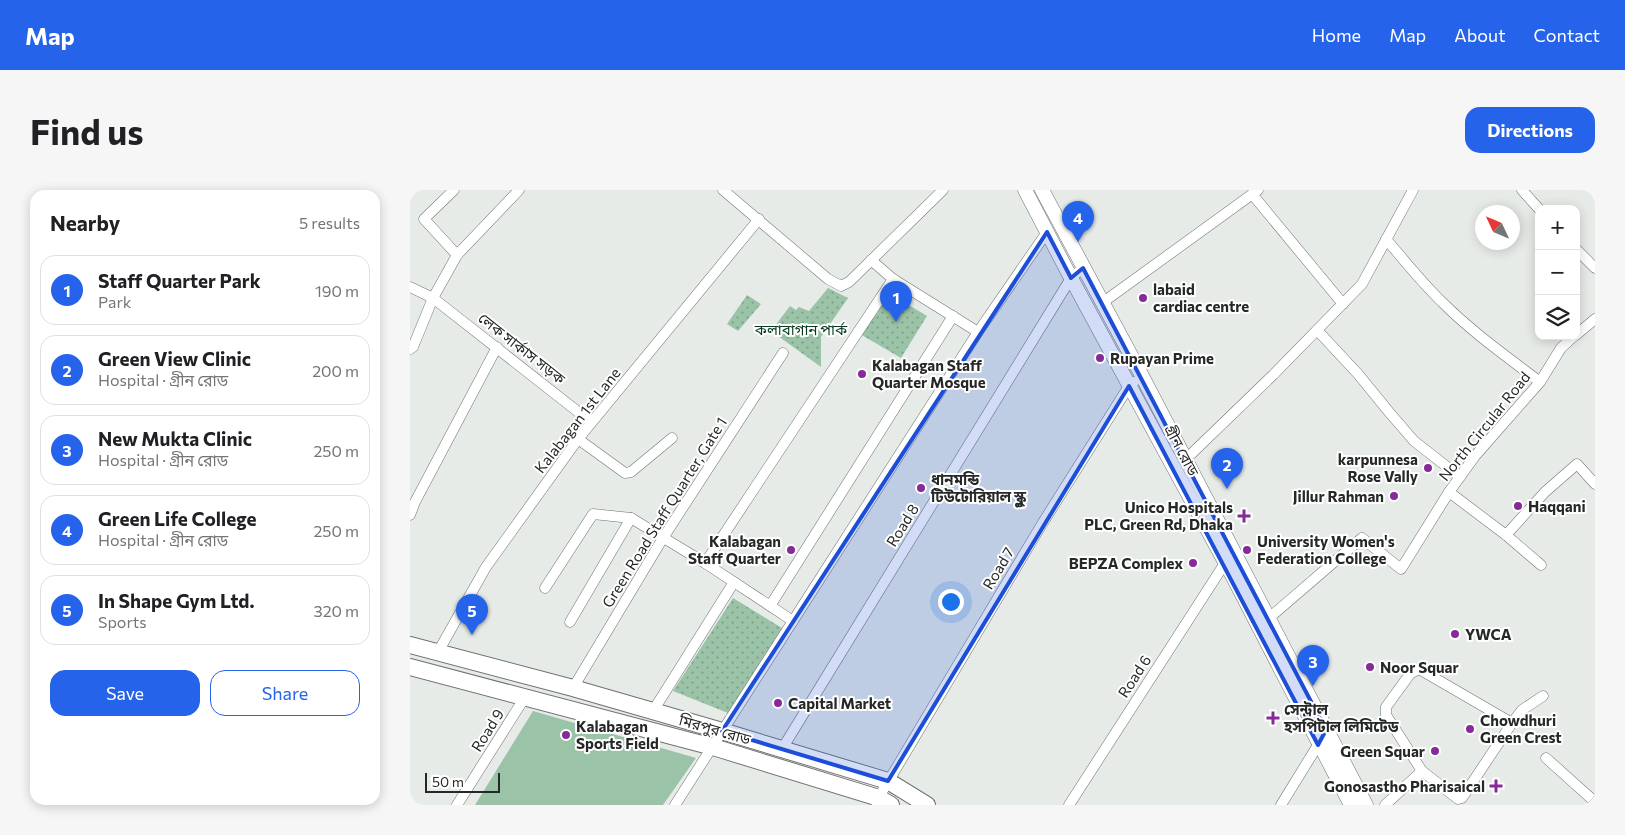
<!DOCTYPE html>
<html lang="en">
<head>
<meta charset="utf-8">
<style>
  :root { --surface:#fff; --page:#f6f6f6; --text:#202124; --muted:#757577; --line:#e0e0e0; --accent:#2563eb }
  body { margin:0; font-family:Commissioner,"Noto Sans Bengali",sans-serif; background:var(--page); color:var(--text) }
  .controls { position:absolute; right:15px; top:15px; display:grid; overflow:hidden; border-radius:10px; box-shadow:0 2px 12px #0003 }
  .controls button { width:45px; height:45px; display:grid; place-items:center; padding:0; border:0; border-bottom:1px solid var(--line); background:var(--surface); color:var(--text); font:25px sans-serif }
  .compass { position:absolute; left:1065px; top:15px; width:45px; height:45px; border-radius:50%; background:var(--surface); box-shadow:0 2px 12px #0003; rotate:314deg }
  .scale { position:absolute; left:15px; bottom:12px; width:75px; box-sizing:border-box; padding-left:5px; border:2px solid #262827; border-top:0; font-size:14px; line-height:18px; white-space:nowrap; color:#262827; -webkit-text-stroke:4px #fff; paint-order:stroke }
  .you { position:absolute; left:540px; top:411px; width:18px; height:18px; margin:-12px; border:4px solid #fff; border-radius:50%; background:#1a73e8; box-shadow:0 0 0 8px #1a73e833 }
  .badge { display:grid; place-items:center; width:32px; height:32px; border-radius:50%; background:var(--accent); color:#fff; font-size:16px; font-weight:700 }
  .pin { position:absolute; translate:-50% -41px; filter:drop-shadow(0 1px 2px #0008) }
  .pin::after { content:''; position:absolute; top:26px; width:18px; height:15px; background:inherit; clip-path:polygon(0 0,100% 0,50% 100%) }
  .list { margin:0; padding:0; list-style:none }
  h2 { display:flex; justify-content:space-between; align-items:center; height:65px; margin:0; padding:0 20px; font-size:21px }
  h2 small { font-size:16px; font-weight:400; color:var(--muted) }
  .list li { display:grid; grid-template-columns:32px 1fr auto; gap:15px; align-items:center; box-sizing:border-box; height:70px; margin:0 10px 10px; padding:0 10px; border:1px solid var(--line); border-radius:15px }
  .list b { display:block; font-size:19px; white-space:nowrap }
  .list p { margin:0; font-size:16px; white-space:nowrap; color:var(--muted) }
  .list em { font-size:16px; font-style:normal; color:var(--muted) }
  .actions { display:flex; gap:10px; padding:15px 20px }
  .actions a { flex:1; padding:11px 0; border:1px solid var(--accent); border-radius:15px; text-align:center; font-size:18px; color:var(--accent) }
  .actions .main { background:var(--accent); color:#fff }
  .icon { flex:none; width:28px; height:28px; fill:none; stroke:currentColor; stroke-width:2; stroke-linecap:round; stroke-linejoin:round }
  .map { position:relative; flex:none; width:1185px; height:615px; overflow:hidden; border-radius:15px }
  header { display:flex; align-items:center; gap:30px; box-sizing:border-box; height:70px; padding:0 25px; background:var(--accent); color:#fff }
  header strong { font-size:24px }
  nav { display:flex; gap:28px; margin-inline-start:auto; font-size:18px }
  .intro { display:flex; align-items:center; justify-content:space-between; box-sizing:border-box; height:120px; padding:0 30px }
  h1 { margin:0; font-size:35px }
  .button { padding:12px 22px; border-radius:15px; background:var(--accent); color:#fff; font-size:18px; font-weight:700 }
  main { display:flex; gap:30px; padding:0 30px }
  aside { flex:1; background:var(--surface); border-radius:15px; box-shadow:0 2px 12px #0003 }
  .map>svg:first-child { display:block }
  .grass { fill:url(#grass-dots) }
  .garden { fill:#9bc3a7 }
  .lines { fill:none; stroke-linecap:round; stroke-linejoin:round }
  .minor-casing { stroke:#6f7370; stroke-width:11 }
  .secondary-casing { stroke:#6f7370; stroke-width:15 }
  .trunk-casing { stroke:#6f7370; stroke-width:18 }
  .minor { stroke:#fff; stroke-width:10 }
  .secondary { stroke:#fff; stroke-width:14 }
  .trunk { stroke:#fff; stroke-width:16 }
  .marked { fill:#1d4ed8; fill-opacity:0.2; stroke:#1d4ed8; stroke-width:4; stroke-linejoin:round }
  .poi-dot { fill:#852b97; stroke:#fff; stroke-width:2 }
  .labels { text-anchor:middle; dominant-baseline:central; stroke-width:4; stroke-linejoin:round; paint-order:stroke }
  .poi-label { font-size:15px; font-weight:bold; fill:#262827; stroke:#fff; text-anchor:start }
  .park-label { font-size:15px; fill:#053a1e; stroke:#fff }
  .street-label { font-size:15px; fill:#262827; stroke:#fff }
</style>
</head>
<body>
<header>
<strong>Map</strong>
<nav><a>Home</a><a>Map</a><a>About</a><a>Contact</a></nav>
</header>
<div class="intro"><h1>Find us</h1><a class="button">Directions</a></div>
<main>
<aside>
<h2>Nearby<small>5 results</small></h2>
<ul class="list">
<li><span class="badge">1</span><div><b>Staff Quarter Park</b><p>Park</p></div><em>190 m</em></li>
<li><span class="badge">2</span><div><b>Green View Clinic</b><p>Hospital · গ্রীন রোড</p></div><em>200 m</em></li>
<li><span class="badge">3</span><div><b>New Mukta Clinic</b><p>Hospital · গ্রীন রোড</p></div><em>250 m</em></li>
<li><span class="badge">4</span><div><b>Green Life College</b><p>Hospital · গ্রীন রোড</p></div><em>250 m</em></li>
<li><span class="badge">5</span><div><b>In Shape Gym Ltd.</b><p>Sports</p></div><em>320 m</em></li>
</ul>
<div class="actions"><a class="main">Save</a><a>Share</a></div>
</aside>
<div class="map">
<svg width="1185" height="615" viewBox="0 0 1185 615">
  <defs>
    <pattern id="grass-dots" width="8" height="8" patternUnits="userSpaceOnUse" patternTransform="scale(1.25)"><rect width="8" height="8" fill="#9bc3a7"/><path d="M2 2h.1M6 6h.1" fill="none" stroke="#7e9e88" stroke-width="1.8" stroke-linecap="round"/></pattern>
  </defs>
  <rect width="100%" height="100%" fill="#e7ebe8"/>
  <g class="grass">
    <polygon points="418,98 438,108 411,147 411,177 361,141 380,116 386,120 389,117 399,121"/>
    <polygon points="479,103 517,126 491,168 450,144 468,122 468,118"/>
    <polygon points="337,105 351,114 328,141 317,134"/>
    <polygon points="323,408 372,438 318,523 263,501"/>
  </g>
  <polygon class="garden" points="123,521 286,568 253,615 65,615"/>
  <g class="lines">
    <defs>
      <g id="minor">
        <polyline points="44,0 14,29 47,65"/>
        <polyline points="313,0 418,89 431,96 439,92 533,0"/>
        <polyline points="1112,0 1129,19"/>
        <polyline points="842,4 933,114"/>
        <path d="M976,49c18,21 36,44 56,63 30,30 64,54 98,80"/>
        <polyline points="1166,59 1185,78"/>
        <polyline points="461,70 483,89 568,142"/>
        <polyline points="0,97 23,108 181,232"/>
        <polyline points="692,113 848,0"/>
        <polyline points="907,140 948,184 979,222 1004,251 1050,287"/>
        <polyline points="1166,145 1185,129"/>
        <polyline points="0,159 3,157 23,108 47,65 109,0"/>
        <polyline points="168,249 215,283 221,282 262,248"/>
        <polyline points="776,269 863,185 952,94 1003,0"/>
        <polyline points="1039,302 1096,345 1131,375"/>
        <polyline points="0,325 5,312 87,157"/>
        <polyline points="221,328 295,373 383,431"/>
        <polyline points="1096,345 1135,302 1167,274 1185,294"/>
        <polyline points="295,373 483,89"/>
        <polyline points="135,398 183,324 221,328 160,432"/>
        <polyline points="360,416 543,126"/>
        <polyline points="859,428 952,348 991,379 1039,302 1065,266 1130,192 1151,158 1164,146"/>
        <polyline points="28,462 76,377 168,249 349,29"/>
        <polyline points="163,498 253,348 373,163"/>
        <polyline points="243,521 324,392"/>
        <polyline points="1102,533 1009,479 1000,484 976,517 976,525 1012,581 1048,609 1052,608 1102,533 1112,520 1133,506"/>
        <polyline points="372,559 661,88 673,78"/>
        <polyline points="1136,568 1185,612"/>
        <polyline points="466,612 632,334 719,196 724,192"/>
        <polyline points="47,615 115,507"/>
        <polyline points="265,615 568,142 637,42"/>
        <polyline points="659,615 815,373"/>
        <polyline points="871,615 911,550"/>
        <polyline points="975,615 1012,581"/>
      </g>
      <g id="secondary">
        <polyline points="615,0 661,88 822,385 941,615"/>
        <polyline points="632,0 731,184 956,615"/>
      </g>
      <g id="trunk">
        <polyline points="0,455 163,498 312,541 478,591 517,615"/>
        <polyline points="0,477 303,557 469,608 481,615"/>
      </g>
    </defs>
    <use href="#minor" class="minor-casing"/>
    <use href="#secondary" class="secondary-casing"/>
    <use href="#trunk" class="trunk-casing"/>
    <use href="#minor" class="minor"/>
    <use href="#secondary" class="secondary"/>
    <use href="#trunk" class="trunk"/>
  </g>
  <path class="marked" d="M637,42l24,46 12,-10 243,462 -8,15 -189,-359 -241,395 -166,-50z"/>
  <g class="poi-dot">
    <circle cx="733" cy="108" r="5"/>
    <circle cx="690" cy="168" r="5"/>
    <circle cx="452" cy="184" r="5"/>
    <circle cx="1018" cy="278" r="5"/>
    <circle cx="511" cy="298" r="5"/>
    <circle cx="984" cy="306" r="5"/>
    <circle cx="1108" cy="316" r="5"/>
    <path d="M831.5 318.5h5v5h5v5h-5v5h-5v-5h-5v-5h5z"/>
    <circle cx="381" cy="360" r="5"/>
    <circle cx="837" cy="360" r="5"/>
    <circle cx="783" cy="373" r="5"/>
    <circle cx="1045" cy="444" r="5"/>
    <circle cx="960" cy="477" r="5"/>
    <circle cx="368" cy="513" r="5"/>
    <path d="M860.5 520.5h5v5h5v5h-5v5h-5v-5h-5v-5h5z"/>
    <circle cx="1060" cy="539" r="5"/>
    <circle cx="156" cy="545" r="5"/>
    <circle cx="1025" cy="561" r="5"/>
    <path d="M1083.5 588.5h5v5h5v5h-5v5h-5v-5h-5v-5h5z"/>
  </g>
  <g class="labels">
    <g class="poi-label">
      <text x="743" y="99">labaid<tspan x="743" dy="17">cardiac centre</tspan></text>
      <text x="700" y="168">Rupayan Prime</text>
      <text x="462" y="175">Kalabagan Staff<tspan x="462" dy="17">Quarter Mosque</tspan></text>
      <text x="1008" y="269" text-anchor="end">karpunnesa<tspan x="1008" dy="17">Rose Vally</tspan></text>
      <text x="521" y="289">ধানমন্ডি<tspan x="521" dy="17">টিউটোরিয়াল স্কুল</tspan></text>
      <text x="974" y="306" text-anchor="end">Jillur Rahman</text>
      <text x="1118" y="316">Haqqani</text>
      <text x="823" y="317" text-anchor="end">Unico Hospitals<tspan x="823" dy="17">PLC, Green Rd, Dhaka</tspan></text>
      <text x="371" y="351" text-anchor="end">Kalabagan<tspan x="371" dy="17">Staff Quarter</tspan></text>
      <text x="847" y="351">University Women's<tspan x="847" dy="17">Federation College</tspan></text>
      <text x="773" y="373" text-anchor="end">BEPZA Complex</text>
      <text x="1055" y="444">YWCA</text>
      <text x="970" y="477">Noor Squar</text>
      <text x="378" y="513">Capital Market</text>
      <text x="874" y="519">সেন্ট্রাল<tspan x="874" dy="17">হসপিটাল লিমিটেড</tspan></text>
      <text x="1070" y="530">Chowdhuri<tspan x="1070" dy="17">Green Crest</tspan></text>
      <text x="166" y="536">Kalabagan<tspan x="166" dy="17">Sports Field</tspan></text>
      <text x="1015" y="561" text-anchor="end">Green Squar</text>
      <text x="1075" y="596" text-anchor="end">Gonosastho Pharisaical</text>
    </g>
    <g class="park-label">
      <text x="391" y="139">কলাবাগান পার্ক</text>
    </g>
    <g class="street-label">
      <text transform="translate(112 158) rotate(38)">লেক সার্কাস সড়ক</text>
      <text transform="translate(167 230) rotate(-52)">Kalabagan 1st Lane</text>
      <text transform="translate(1074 236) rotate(-51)">North Circular Road</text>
      <text transform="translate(772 260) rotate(62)">গ্রীন রোড</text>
      <text transform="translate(254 322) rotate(-58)">Green Road Staff Quarter, Gate 1</text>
      <text transform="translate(492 335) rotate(-58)">Road 8</text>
      <text transform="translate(588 378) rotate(-59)">Road 7</text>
      <text transform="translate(724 486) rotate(-57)">Road 6</text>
      <text transform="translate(305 539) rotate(16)">মিরপুর রোড</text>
      <text transform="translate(77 540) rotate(-58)">Road 9</text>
    </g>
  </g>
</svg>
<div class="controls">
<button>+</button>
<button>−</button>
<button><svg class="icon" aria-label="layers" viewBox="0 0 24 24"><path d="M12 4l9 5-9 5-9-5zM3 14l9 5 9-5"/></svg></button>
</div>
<svg class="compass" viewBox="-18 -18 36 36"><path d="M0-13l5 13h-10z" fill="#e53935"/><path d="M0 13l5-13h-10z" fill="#757577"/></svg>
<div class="scale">50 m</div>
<div class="you"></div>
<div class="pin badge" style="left:486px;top:132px">1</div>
<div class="pin badge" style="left:817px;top:299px">2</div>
<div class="pin badge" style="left:903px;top:496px">3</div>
<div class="pin badge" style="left:668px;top:52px">4</div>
<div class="pin badge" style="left:62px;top:445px">5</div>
</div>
</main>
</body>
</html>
